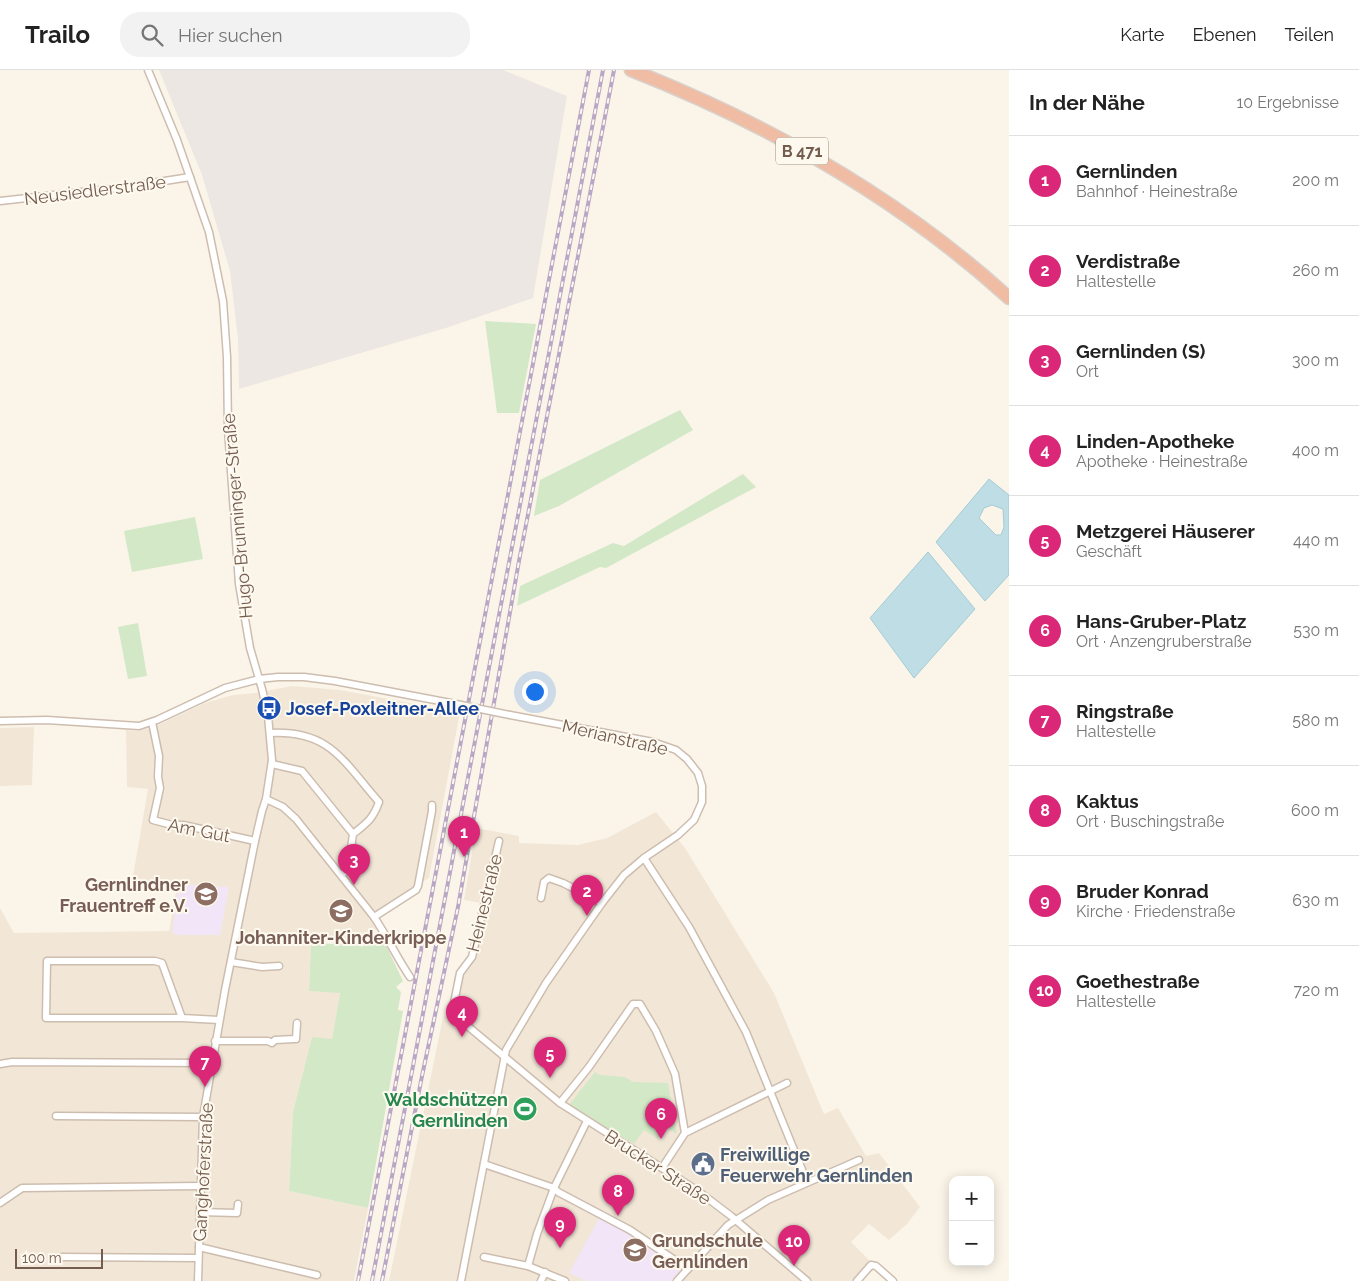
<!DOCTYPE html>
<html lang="de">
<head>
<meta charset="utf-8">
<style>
  :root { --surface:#fff; --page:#f2f2f2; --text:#222; --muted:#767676; --line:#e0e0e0; --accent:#db2777 }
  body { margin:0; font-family:Raleway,sans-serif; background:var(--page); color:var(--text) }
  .controls { position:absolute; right:15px; bottom:15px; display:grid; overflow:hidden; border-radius:10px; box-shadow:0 2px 12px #0003 }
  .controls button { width:45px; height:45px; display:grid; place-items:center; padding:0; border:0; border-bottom:1px solid var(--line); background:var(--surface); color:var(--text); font:25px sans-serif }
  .scale { position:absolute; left:15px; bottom:12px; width:88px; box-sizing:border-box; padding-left:5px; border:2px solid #745d4e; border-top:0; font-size:14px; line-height:18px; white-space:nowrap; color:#745d4e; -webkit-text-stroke:4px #fef9ef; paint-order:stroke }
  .you { position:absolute; left:534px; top:621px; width:18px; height:18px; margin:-12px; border:4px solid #fff; border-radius:50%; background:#1a73e8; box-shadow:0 0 0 8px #1a73e833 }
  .badge { display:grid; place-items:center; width:32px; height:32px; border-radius:50%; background:var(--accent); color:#fff; font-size:16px; font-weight:700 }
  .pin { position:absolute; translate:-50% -41px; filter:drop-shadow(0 1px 2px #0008) }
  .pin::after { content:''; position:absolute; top:26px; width:18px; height:15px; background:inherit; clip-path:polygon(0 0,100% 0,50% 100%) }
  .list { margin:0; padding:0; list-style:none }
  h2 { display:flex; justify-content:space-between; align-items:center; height:65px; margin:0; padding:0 20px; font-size:21px }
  h2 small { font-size:16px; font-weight:400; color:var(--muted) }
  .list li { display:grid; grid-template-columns:32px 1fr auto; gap:15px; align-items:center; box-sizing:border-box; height:90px; padding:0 20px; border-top:1px solid var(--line) }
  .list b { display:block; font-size:19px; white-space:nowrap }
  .list p { margin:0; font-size:16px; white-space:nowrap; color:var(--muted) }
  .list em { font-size:16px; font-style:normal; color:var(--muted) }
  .icon { flex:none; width:28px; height:28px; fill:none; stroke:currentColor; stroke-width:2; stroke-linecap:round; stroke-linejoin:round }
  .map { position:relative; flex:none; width:1009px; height:1211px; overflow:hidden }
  header { display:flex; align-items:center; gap:30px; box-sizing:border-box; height:70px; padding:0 25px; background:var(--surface); border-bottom:1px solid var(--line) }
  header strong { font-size:24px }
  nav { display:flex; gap:28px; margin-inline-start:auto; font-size:18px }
  .search { width:350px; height:45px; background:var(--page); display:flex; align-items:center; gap:12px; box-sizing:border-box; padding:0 18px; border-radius:20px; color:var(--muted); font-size:19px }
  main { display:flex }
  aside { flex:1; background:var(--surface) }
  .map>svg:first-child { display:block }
  .residential { fill:#f2e7d7 }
  .industrial { fill:#ece7e2 }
  .education { fill:#f2e5f8 }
  .green { fill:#d3e8c7 }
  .water { fill:#bedde4; stroke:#a5cbd5; fill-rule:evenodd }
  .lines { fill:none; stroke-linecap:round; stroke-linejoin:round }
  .street-casing { stroke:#cdbdaf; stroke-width:9 }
  .highway-casing { stroke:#d8d2cd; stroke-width:15 }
  .street { stroke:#fff; stroke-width:6 }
  .highway { stroke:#f1bca4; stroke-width:12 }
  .rail-casing { stroke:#b9a7c5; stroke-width:4 }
  .rail { stroke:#fef9ef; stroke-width:2; stroke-dasharray:5.5; stroke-linecap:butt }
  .street-bridge-casing { stroke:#cdbdaf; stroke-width:9; stroke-linecap:butt }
  .street-bridge { stroke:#fff; stroke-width:6 }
  .labels { text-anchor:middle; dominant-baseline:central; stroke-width:4; stroke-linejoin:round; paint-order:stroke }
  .shield { fill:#fef9ef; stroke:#9d8c7e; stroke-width:1 }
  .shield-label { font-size:16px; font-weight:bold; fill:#745d4e }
  .street-label { font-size:18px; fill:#745d4e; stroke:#fef9ef }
  .transit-label { font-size:18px; font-weight:bold; fill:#164399; stroke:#fef9ef; text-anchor:start }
  .education-label { font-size:18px; font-weight:bold; fill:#785e54; stroke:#fef9ef; text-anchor:end }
  .leisure-label { font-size:18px; font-weight:bold; fill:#27864d; stroke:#fef9ef; text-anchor:end }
  .service-label { font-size:18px; font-weight:bold; fill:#4e5e75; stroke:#fef9ef; text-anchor:start }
</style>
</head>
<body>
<header>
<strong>Trailo</strong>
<div class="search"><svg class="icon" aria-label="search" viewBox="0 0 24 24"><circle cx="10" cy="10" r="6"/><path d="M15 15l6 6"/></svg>Hier suchen</div>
<nav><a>Karte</a><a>Ebenen</a><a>Teilen</a></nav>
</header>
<main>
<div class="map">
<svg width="1009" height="1211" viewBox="0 0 1009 1211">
  <rect width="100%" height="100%" fill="#fbf5e9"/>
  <g class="residential">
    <polygon points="292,616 340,620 460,642 429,808 368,846 377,859 361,869 311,869 309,921 340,922 332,970 312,967 293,1042 289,1121 368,1138 354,1211 0,1211 0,838 14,863 169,861 177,816 132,812 148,719 127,717 126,660 137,661 154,657 205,633 233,625 255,623"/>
    <polygon points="34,657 32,715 0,716 0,658"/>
    <polygon points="656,742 685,778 774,923 824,1044 838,1038 866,1086 879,1083 920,1137 907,1154 889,1170 869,1154 851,1172 870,1191 852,1211 389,1211 443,947 456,941 463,904 474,890 487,834 464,830 476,758 519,766 519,773 578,775 607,768"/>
  </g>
  <polygon class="industrial" points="159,0 503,0 567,26 533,228 446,258 239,319 238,269 230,201 202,105"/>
  <g class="education">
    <polygon points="192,815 229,817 220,865 177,865 172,862 179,816"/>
    <polygon points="600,1147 625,1162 681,1199 671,1211 587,1211 569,1203"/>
  </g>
  <g class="green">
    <polygon points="485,251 536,254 519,343 497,343"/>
    <polygon points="680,340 693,360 559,436 534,446 540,410"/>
    <polygon points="743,404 756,417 606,498 600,497 517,536 520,516 613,473 624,476"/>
    <polygon points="195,447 203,489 132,502 124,461"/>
    <polygon points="138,553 147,606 128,609 118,557"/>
    <polygon points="378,864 381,865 403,911 396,917 401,922 398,940 403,941 368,1138 289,1121 293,1042 312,967 332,969 340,923 309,921 311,873 360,875 362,877"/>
    <polygon points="595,1002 600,1005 625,1007 633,1012 668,1013 677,1064 665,1057 658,1069 644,1060 634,1074 569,1035"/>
  </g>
  <g class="water">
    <path d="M989,409l20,16v80l-24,26 -49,-59zM992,435l11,4 1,18 -3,8h-5l-17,-17 5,-10z"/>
    <polygon points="928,482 975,539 914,608 870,548"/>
  </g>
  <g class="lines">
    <defs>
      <g id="street">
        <polyline points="148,0 177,70 209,162 223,231 227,287 228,359 239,514 250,578 262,619 268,646 272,690 266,729 262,741 255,771 225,920 203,1047 198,1211"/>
        <polyline points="0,131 126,117 190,107"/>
        <polyline points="0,651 47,650 139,656 157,650 225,618 259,609 278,607 304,607 335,611 461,635"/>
        <polyline points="152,652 159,686 158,707 160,718 153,750 172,755 183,755 255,771"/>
        <path d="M270,663c60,-3 73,28 109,69 -6,17 -12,21 -26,32"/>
        <polyline points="272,694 302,701 353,764 348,800 341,805"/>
        <path d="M266,729l17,8 13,12 78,98c13,19 23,41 36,60"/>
        <polyline points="499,771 472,887 460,903 452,943 560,1033 698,1121 731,1146 807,1211"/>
        <polyline points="644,788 689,857 746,962 807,1112"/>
        <polyline points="541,828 544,812 549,808 563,813 602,833"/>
        <polyline points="374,847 416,820 418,816 432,741 432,735"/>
        <polyline points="231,892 262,897 279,896"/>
        <polyline points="182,948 162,893 155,891 47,891 46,948 182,948 219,950"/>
        <polyline points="215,971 268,971 272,973 275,970 294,969 296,969 297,953"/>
        <polyline points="0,994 12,992 211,993"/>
        <polyline points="560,1033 589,997 633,934 640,934 656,961 675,1004 685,1063"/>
        <polyline points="56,1046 203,1047"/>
        <polyline points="484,1094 554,1118 558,1122 630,1160 688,1199"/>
        <polyline points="662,1098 685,1063 787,1013"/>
        <polyline points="0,1133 22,1118 200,1116"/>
        <polyline points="200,1142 237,1143 238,1134"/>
        <polyline points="199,1177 317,1205"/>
        <polyline points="62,1187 198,1188"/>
        <polyline points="484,1187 528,1196 565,1211"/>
        <polyline points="528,1196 537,1164 554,1118 587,1051"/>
        <polyline points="461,1211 506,980 546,913 602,833 624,805 644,788 678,765 694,750 702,732 702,716 698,703 687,689 676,680 653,672 510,645"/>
        <polyline points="541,1211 545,1202"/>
        <polyline points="677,1211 728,1155 768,1130 859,1090"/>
        <polyline points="857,1211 871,1195 876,1196 893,1211"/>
      </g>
      <path id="highway" d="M631,0c137,54 269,129 378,228"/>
    </defs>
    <use href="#street" class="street-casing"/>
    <use href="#highway" class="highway-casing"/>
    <use href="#street" class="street"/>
    <use href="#highway" class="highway"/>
    <defs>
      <g id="rail">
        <polyline points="358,1211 589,0"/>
        <polyline points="372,1211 603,0"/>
        <polyline points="382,1211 422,1006 458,837 519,491 614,0"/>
      </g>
    </defs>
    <use href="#rail" class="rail-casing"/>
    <use href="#rail" class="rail"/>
    <defs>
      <polyline id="street-bridge" points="461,635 510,645"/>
    </defs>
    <use href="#street-bridge" class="street-bridge-casing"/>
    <use href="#street-bridge" class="street-bridge"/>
  </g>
  <defs>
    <symbol id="bus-disc" viewBox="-11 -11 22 22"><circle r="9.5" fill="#1a4fb4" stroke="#fef9ef"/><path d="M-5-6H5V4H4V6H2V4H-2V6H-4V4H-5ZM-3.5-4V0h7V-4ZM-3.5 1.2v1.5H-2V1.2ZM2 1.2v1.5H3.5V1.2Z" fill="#fff"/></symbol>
    <symbol id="school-disc" viewBox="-11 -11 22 22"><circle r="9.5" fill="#8d6e63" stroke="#fef9ef"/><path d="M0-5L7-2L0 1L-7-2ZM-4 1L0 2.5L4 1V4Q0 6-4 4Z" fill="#fff"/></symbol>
    <symbol id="stadium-disc" viewBox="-11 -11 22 22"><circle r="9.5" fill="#2e9e5b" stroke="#fef9ef"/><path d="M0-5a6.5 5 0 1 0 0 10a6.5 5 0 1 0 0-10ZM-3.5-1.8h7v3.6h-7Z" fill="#fff"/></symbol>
    <symbol id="civic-disc" viewBox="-11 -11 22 22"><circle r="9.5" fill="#5c6f8a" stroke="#fef9ef"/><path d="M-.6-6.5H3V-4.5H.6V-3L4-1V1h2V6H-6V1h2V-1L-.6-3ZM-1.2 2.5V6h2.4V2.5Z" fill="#fff"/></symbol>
  </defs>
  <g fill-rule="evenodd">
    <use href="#bus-disc" x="255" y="624" width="28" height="28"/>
    <use href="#school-disc" x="192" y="810" width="28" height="28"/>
    <use href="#school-disc" x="327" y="827" width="28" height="28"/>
    <use href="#stadium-disc" x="511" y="1025" width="28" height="28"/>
    <use href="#civic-disc" x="689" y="1080" width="28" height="28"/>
    <use href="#school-disc" x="621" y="1166" width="28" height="28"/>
  </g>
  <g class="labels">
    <rect class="shield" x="776" y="67.5" width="52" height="27" rx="4"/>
    <g class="shield-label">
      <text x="802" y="81">B 471</text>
    </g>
    <g class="street-label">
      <text transform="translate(95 120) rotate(-7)">Neusiedlerstraße</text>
      <text transform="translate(237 446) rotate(-95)">Hugo-Brunninger-Straße</text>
      <text transform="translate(615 667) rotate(13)">Merianstraße</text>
      <text transform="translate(199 760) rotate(11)">Am Gut</text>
      <text transform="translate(484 833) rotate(-76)">Heinestraße</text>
      <text transform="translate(658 1097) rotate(33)">Brucker Straße</text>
      <text transform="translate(203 1102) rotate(-87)">Ganghoferstraße</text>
    </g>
    <g class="transit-label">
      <text x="286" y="638">Josef-Poxleitner-Allee</text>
    </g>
    <g class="education-label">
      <text x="188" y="814">Gernlindner<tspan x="188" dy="21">Frauentreff e.V.</tspan></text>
      <text x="341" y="867" text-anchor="middle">Johanniter-Kinderkrippe</text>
      <text x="652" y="1170" text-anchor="start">Grundschule<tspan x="652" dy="21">Gernlinden</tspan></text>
    </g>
    <g class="leisure-label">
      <text x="508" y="1029">Waldschützen<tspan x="508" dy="21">Gernlinden</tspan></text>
    </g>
    <g class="service-label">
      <text x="720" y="1084">Freiwillige<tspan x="720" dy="21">Feuerwehr Gernlinden</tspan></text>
    </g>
  </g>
</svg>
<div class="controls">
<button>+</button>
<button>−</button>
</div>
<div class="scale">100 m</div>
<div class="you"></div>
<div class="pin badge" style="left:464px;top:787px">1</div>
<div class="pin badge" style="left:587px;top:846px">2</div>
<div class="pin badge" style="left:354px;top:815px">3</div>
<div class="pin badge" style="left:462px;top:967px">4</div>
<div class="pin badge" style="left:550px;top:1008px">5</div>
<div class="pin badge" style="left:661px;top:1069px">6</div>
<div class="pin badge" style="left:205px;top:1017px">7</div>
<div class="pin badge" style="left:618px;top:1146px">8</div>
<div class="pin badge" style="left:560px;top:1178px">9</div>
<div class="pin badge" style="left:794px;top:1196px">10</div>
</div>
<aside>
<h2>In der Nähe<small>10 Ergebnisse</small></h2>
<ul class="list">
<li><span class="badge">1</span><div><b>Gernlinden</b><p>Bahnhof · Heinestraße</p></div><em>200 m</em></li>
<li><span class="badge">2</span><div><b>Verdistraße</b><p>Haltestelle</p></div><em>260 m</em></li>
<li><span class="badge">3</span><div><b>Gernlinden (S)</b><p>Ort</p></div><em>300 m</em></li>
<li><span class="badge">4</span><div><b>Linden-Apotheke</b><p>Apotheke · Heinestraße</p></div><em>400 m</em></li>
<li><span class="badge">5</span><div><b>Metzgerei Häuserer</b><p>Geschäft</p></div><em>440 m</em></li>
<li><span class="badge">6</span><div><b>Hans-Gruber-Platz</b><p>Ort · Anzengruberstraße</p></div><em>530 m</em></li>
<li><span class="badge">7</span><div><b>Ringstraße</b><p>Haltestelle</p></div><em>580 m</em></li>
<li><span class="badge">8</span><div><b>Kaktus</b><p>Ort · Buschingstraße</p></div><em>600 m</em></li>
<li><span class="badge">9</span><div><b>Bruder Konrad</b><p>Kirche · Friedenstraße</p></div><em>630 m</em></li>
<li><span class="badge">10</span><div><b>Goethestraße</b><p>Haltestelle</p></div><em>720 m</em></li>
</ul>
</aside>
</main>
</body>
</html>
